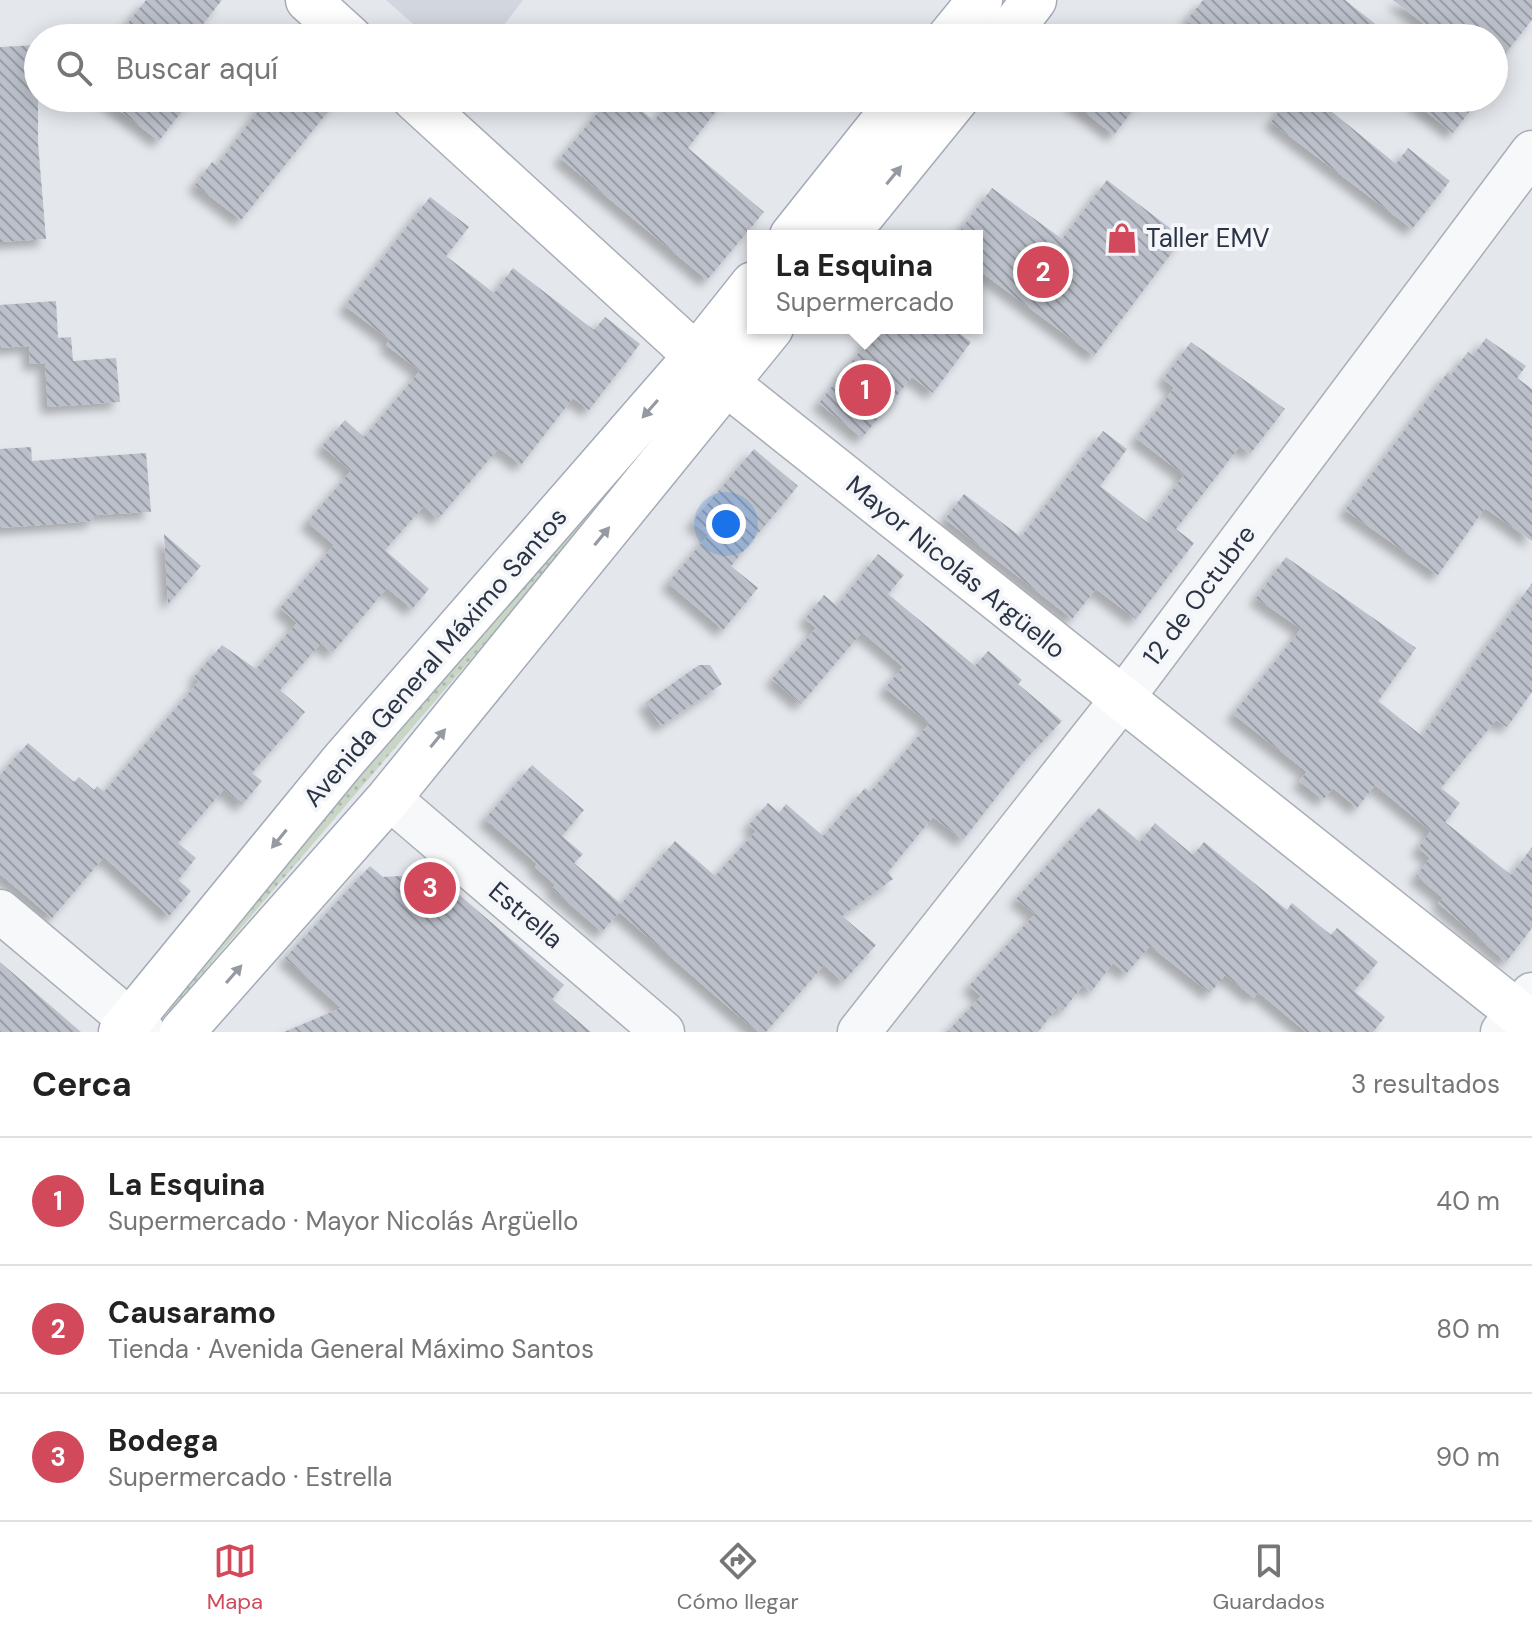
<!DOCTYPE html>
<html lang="es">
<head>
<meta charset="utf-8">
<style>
  :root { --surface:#fff; --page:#f6f6f6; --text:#222; --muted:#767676; --line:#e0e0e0; --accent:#d1495b }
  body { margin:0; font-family:"DM Sans",sans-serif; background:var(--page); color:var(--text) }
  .you { position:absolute; left:726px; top:524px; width:28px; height:28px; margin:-20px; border:6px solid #fff; border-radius:50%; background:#1a73e8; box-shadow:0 0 0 12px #1a73e833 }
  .badge { display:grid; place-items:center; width:52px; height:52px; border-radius:50%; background:var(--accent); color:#fff; font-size:26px; font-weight:700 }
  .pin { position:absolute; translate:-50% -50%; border:4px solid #fff; box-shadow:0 2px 8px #0006 }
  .popup { position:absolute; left:747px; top:230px; width:236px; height:104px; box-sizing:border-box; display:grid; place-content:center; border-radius:0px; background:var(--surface); filter:drop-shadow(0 2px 6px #0005); font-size:26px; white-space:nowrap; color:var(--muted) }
  .popup b { font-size:30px; color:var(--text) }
  .popup::after { content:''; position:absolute; left:50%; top:100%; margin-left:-16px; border:16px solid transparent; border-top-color:var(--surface) }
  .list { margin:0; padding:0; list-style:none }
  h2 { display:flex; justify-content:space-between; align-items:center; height:104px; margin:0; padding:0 32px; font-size:34px }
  h2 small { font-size:26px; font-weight:400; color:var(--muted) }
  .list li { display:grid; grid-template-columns:52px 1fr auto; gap:24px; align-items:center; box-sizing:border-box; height:128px; padding:0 32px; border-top:2px solid var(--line) }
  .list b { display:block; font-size:30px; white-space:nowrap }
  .list p { margin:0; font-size:26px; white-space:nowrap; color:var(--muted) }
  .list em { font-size:26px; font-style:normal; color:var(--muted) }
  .icon { flex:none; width:44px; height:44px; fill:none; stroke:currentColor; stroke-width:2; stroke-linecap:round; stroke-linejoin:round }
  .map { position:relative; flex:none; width:1532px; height:1032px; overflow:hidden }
  .search { position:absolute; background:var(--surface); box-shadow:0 4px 20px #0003; left:24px; right:24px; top:24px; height:88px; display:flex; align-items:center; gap:20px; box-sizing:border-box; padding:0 28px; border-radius:44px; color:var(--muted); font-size:30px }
  .sheet { height:488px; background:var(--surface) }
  nav { display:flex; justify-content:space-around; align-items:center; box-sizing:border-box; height:112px; border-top:2px solid var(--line); background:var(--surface); font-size:22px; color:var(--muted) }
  nav a { display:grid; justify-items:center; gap:4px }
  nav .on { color:var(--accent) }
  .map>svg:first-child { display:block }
  .built { fill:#d2d6de }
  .grass { fill:url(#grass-dots) }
  .building { fill:url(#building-back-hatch); filter:url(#shadow) }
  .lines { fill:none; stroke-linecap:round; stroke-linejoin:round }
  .street-casing { stroke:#a9aeb7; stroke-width:45 }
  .secondary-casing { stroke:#a9aeb7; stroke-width:47 }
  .primary-casing { stroke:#a3abb8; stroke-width:47 }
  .street { stroke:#f7f8fa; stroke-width:42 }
  .secondary { stroke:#fff; stroke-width:44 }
  .primary { stroke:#fff; stroke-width:44 }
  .oneway { fill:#959aa2 }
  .labels { text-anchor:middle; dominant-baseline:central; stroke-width:8; stroke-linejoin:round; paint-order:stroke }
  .poi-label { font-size:26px; fill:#2b3445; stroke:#f4f6f9; text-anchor:start }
  .street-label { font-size:26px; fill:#2b3445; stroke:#f4f6f9 }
</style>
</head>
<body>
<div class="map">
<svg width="1532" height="1032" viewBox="0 0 1532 1032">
  <defs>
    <pattern id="grass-dots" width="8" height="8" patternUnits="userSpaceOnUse" patternTransform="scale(2)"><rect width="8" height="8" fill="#c9d6c5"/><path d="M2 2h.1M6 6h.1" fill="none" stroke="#adb8ab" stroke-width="1.8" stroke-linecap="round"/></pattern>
    <pattern id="building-back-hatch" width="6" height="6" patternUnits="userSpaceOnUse" patternTransform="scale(2)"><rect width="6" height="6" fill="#bbc0ca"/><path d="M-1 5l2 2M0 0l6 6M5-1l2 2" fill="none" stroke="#989da6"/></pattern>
    <filter id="shadow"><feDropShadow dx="-7" dy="7" stdDeviation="4" flood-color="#0004"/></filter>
  </defs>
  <rect width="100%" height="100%" fill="#e4e7ec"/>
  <polygon class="built" points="386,0 523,0 494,38 429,38"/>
  <polygon class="grass" points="676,403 684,410 170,1011 165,1012 162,1005"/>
  <g class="building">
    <polygon points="146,0 222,0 192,38 116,38"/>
    <polygon points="1203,0 1345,0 1393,38 1210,38 1187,20"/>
    <polygon points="1393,0 1532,0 1532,20 1494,68 1494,38 1442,38"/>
    <polygon points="38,45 38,143 46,239 0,242 0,47"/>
    <polygon points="103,98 192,98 159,141"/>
    <polygon points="268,98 339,98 241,220 195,185 212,162 217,165"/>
    <polygon points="610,98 627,98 654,121 672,98 726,98 688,148 764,212 707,280 560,158"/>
    <polygon points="1066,98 1142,98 1114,135"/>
    <polygon points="1289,98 1315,98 1396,164 1408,148 1450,181 1412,229 1271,122"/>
    <polygon points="1409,98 1480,98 1453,133"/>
    <polygon points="1107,180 1183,238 1094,356 977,269 977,236 956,236 992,188 1062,239"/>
    <polygon points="430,197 469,227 446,256 494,293 513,268 594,330 605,317 640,344 589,410 573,398 521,465 499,448 438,519 424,506 385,550 429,589 412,609 387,588 332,653 321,643 280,690 305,712 252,773 262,781 242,805 224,789 178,843 196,858 178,880 191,891 169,916 104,857 52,918 0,874 0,775 28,743 74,782 79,777 94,790 97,786 104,792 199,681 194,677 222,645 256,669 297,623 280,608 334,545 307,522 351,471 322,446 345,420 364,437 420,371 386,345 390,340 345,306"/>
    <polygon points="56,301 58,338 71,337 73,361 116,358 120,402 48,407 45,363 30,364 29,346 0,348 0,305"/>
    <polygon points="878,328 952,328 971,342 933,393 912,377 862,438 819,403"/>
    <polygon points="1486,338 1526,366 1517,378 1532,389 1532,541 1485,508 1438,575 1345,510 1448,372 1451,375 1468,352 1473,356"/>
    <polygon points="1191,342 1285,409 1250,454 1240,446 1176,529 1194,543 1136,619 1096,589 1072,619 945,519 964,494 1021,537 1103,431 1127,449 1100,486 1148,523 1184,475 1136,438 1174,388 1163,379"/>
    <polygon points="31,447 32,461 146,453 151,512 94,515 94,521 0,528 0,449"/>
    <polygon points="754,449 798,486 731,566 758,588 723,630 668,583 708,535 692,522"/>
    <polygon points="164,534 201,566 168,604"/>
    <polygon points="878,554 904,575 888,594 975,666 988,651 1022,680 1018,684 1062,721 1027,758 963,840 933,817 888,872 893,879 842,916 876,945 843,982 824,965 766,1032 757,1032 619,912 602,932 552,889 555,885 535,867 537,864 485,819 532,765 584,810 562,836 583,854 574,863 621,904 675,841 715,876 756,831 749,825 768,803 779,813 786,804 823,836 865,788 870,792 929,724 885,688 903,667 862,632 801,704 772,679 816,628 805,619 824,595 837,606"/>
    <polygon points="1286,557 1416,648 1378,701 1422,736 1532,583 1532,692 1507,727 1496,720 1441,788 1460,803 1445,822 1511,875 1532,847 1532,928 1506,962 1438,903 1443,898 1416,876 1430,858 1418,848 1431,831 1375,785 1357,808 1333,788 1323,800 1299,781 1307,772 1233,714 1301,629 1256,598"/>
    <polygon points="699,665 710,665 722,684 661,726 645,703"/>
    <polygon points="1099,808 1140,842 1155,823 1193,855 1204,842 1287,910 1292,903 1331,935 1337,928 1378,962 1354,991 1385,1017 1373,1032 1306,1032 1258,992 1254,998 1225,975 1210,993 1150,946 1126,974 1113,963 1091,992 1083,985 1062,1012 1057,1008 1038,1032 947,1032 981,996 969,986 1035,914 1016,899"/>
    <polygon points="370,866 383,877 435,874 564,985 552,999 591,1032 284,1032 341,1008 285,958"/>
    <polygon points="0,962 81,1032 0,1032"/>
  </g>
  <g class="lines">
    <defs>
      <g id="street">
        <polyline points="389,798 663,1032"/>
        <polyline points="0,911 144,1032"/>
        <polyline points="859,1032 1122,699 1532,152"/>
        <polyline points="1502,1032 1532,994"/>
      </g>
      <g id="secondary">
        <polyline points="308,0 350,38"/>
        <polyline points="414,98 726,383 1532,1024"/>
      </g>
      <g id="primary">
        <polyline points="949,38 980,0"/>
        <polyline points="1005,38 1034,0"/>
        <polyline points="792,236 902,98"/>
        <polyline points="845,236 957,98"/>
        <polyline points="121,1032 343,761 695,357 753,284"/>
        <polyline points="182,1032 389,798 771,328"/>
      </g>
    </defs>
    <use href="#street" class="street-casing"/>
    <use href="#secondary" class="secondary-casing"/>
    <use href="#primary" class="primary-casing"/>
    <use href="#street" class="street"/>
    <use href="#secondary" class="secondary"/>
    <use href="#primary" class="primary"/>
  </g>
  <defs><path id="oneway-solid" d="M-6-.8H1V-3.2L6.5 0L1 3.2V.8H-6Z" transform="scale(2)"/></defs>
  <g class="oneway">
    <use href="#oneway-solid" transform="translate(894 175) rotate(-51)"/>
    <use href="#oneway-solid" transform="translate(650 409) rotate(131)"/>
    <use href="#oneway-solid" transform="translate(602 536) rotate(-51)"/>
    <use href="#oneway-solid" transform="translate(438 738) rotate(-51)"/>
    <use href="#oneway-solid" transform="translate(279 839) rotate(129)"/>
    <use href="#oneway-solid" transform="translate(234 974) rotate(-49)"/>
  </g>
  <defs>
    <symbol id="shop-bare" viewBox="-9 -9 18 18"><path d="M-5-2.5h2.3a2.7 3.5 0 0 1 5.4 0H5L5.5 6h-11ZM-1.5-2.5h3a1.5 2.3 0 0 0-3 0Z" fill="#d1495b" stroke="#f4f6f9" stroke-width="2.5" paint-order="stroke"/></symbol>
  </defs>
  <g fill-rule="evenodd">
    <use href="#shop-bare" x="1100" y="216" width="44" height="44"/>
  </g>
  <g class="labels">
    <g class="poi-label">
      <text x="1146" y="238">Taller EMV</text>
    </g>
    <g class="street-label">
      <text transform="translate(956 567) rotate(39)">Mayor Nicolás Argüello</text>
      <text transform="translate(1199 595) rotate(-53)">12 de Octubre</text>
      <text transform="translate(435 657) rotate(-49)">Avenida General Máximo Santos</text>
      <text transform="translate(526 915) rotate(40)">Estrella</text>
    </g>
  </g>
</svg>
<div class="you"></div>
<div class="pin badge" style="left:865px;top:390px">1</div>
<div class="popup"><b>La Esquina</b>Supermercado</div>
<div class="pin badge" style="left:1043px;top:272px">2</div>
<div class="pin badge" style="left:430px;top:888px">3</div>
<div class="search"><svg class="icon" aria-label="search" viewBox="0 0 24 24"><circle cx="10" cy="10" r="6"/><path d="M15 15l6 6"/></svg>Buscar aquí</div>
</div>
<section class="sheet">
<h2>Cerca<small>3 resultados</small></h2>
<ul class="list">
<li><span class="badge">1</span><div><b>La Esquina</b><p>Supermercado · Mayor Nicolás Argüello</p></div><em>40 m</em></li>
<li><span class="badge">2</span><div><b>Causaramo</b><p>Tienda · Avenida General Máximo Santos</p></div><em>80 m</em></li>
<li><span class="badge">3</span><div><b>Bodega</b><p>Supermercado · Estrella</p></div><em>90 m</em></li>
</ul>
</section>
<nav>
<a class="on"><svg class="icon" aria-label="map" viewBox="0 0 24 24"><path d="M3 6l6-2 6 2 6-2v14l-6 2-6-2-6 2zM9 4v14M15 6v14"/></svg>Mapa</a>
<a><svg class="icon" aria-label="directions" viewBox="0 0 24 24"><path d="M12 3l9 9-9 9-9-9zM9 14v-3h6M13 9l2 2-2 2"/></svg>Cómo llegar</a>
<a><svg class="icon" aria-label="saved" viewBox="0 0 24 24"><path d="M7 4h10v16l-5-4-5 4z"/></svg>Guardados</a>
</nav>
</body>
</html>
